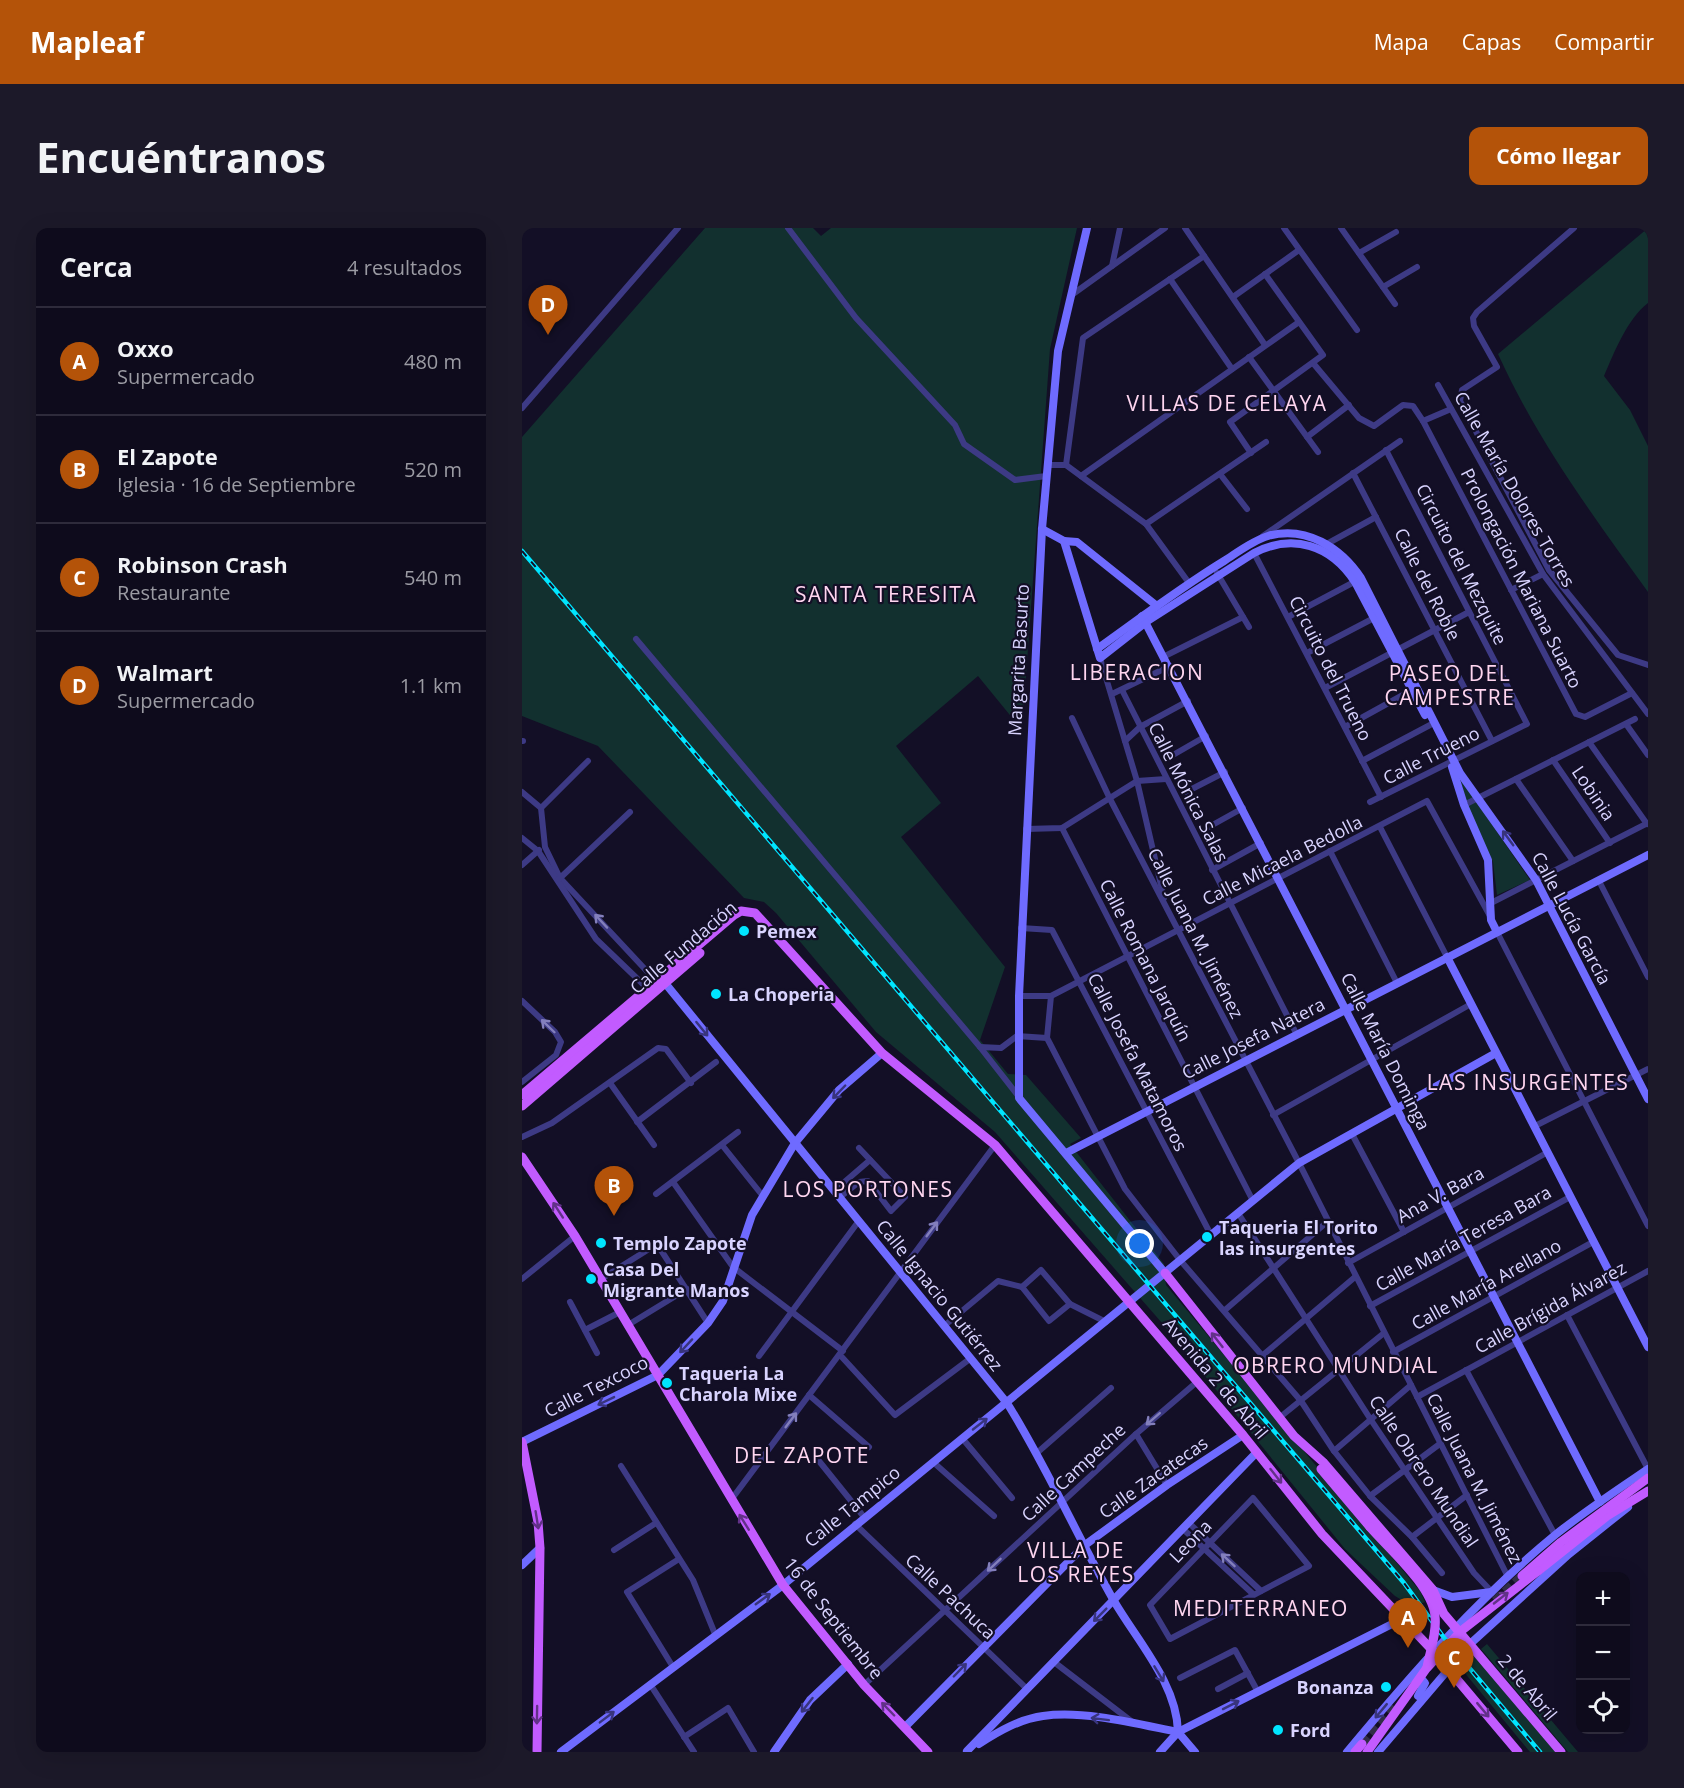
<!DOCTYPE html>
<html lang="es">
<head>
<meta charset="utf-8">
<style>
  :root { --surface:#0e0b1c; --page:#1c1929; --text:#f1f3f6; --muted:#9b9ba3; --line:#2e2b3b; --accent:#b45309 }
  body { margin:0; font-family:"Open Sans",sans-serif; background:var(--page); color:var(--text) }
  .controls { position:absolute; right:18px; bottom:18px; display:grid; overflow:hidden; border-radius:12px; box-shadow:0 6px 24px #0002 }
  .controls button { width:54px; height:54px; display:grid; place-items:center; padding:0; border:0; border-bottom:2px solid var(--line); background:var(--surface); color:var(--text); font:30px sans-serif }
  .you { position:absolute; left:618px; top:1016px; width:21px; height:21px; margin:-15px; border:4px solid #fff; border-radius:50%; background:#1a73e8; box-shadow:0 0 0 9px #1a73e833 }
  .badge { display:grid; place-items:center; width:39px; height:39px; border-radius:50%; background:var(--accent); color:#fff; font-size:20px; font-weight:700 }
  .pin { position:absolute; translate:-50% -50px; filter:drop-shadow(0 2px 3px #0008) }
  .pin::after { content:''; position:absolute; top:32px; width:21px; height:18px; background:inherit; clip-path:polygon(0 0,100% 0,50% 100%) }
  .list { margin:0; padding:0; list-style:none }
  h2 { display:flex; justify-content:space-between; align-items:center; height:78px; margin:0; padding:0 24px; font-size:26px }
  h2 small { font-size:20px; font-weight:400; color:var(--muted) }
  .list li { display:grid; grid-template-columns:39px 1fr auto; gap:18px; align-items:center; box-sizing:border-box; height:108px; padding:0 24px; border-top:2px solid var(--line) }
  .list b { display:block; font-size:22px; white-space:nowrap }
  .list p { margin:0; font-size:20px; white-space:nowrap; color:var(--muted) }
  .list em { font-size:20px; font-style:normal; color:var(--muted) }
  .icon { flex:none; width:33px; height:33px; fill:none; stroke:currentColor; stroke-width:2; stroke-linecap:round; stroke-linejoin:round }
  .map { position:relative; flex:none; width:1126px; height:1524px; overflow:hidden; border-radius:12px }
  header { display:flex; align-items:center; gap:36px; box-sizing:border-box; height:84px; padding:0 30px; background:var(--accent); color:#fff }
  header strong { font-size:28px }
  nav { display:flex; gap:33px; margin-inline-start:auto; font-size:21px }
  .intro { display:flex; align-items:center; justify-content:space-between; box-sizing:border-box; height:144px; padding:0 36px }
  h1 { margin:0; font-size:42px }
  .button { padding:15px 27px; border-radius:12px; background:var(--accent); color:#fff; font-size:21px; font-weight:700 }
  main { display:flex; gap:36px; padding:0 36px }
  aside { flex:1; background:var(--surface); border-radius:12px; box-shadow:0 6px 24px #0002 }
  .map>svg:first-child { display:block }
  .green { fill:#12302f }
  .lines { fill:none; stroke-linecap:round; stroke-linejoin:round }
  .primary-tunnel { stroke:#312d47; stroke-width:9; stroke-dasharray:9 4.5; stroke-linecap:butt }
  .street { stroke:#3d3a85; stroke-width:6 }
  .secondary { stroke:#6f6bff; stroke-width:8 }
  .primary { stroke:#c25bff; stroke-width:9 }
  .rail-casing { stroke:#00e5ff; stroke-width:4.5 }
  .rail { stroke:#130f26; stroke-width:2; stroke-dasharray:7; stroke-linecap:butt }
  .primary-bridge { stroke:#c25bff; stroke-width:9 }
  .oneway { stroke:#38347d }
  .oneway2 { stroke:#837fbc }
  .oneway3 { stroke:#623188 }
  .poi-dot { fill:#00e5ff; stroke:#130f26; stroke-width:2 }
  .labels { text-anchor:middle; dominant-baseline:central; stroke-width:4.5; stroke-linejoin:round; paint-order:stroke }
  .street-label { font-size:18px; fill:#d9d4ff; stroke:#130f26 }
  .poi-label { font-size:18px; font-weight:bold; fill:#d9d4ff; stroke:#130f26; text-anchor:start }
  .quarter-label { font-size:21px; letter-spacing:1.5px; fill:#ffd6f0; stroke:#130f26 }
</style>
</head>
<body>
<header>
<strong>Mapleaf</strong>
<nav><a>Mapa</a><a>Capas</a><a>Compartir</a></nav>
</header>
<div class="intro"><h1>Encuéntranos</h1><a class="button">Cómo llegar</a></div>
<main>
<aside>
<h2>Cerca<small>4 resultados</small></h2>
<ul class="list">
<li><span class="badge">A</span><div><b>Oxxo</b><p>Supermercado</p></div><em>480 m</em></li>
<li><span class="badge">B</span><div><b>El Zapote</b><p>Iglesia · 16 de Septiembre</p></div><em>520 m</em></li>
<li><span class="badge">C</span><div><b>Robinson Crash</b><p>Restaurante</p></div><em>540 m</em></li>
<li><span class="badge">D</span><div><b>Walmart</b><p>Supermercado</p></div><em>1.1 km</em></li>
</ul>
</aside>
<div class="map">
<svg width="1126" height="1524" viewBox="0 0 1126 1524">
  <rect width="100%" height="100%" fill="#130f26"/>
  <g class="green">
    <polygon points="183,0 291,0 299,8 309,0 555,0 528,121 500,502 456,448 374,518 419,575 379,609 483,739 458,812 486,846 504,847 559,910 548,916 642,1036 644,1057 898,1363 903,1374 891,1379 873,1368 823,1321 640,1095 473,904 354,804 254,685 242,674 222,670 76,518 0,488 0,209"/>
    <path d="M1126,0v75c-21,16 -34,50 -44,73l26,34 18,36v146c-55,-76 -111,-152 -150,-238z"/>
    <polygon points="938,550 1008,652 975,667 971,634 946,583"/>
    <polygon points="965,1416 1056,1524 1046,1524 959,1421"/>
    <polygon points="949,1423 1034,1524 1008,1524 937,1438"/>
  </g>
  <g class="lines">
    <g class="primary-tunnel">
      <polyline points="973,1373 1000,1348"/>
      <polyline points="840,1516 873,1479"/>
    </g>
    <g class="street">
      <polyline points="266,0 334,90 433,197 442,216 493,252 524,248"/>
      <polyline points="663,0 743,117"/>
      <polyline points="762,0 835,102"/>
      <polyline points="819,0 873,76"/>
      <polyline points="1052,0 955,84 951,90 952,98 975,139 940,162 938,173 1027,342 1096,427 1126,437"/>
      <polyline points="837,25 874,4"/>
      <polyline points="590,38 598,0"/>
      <polyline points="648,51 710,141"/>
      <polyline points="861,59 895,39"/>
      <polyline points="551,66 643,0"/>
      <polyline points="711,69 777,22"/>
      <polyline points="727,129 796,224"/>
      <polyline points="791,135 837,190 852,198 881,177 891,178 901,193 1054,486 1063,489 1110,465"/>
      <polyline points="916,157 1021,346 1126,486"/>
      <polyline points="0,180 156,0"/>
      <polyline points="901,193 929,181"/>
      <polyline points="785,209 827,177"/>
      <polyline points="729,225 708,194 801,127 743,46"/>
      <polyline points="525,237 544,237 624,296 667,355"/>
      <polyline points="544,237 561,110 682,28"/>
      <polyline points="831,245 970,513"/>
      <polyline points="698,246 725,281"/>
      <polyline points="559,248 777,94"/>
      <polyline points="624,296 744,214"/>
      <polyline points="741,308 878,213"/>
      <polyline points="801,318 854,289"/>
      <polyline points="732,325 859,569"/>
      <polyline points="695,345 727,399"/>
      <polyline points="989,362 1021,346"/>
      <polyline points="766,389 834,353"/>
      <polyline points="114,411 458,819 497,869"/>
      <polyline points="785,425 852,390"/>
      <polyline points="643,428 721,389"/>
      <polyline points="578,430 615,553 642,670"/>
      <polyline points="803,460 947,384"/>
      <polyline points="600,462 775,807"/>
      <polyline points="590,466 648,438"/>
      <polyline points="550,490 588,571 777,935 986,1349"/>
      <polyline points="1104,496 1126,527"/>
      <polyline points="823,499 890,462"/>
      <polyline points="0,513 1,513"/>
      <polyline points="603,513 618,499 666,473"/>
      <polyline points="1067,514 1125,596"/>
      <polyline points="651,527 684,508"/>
      <polyline points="1031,532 1088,615"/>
      <polyline points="840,533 908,497"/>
      <polyline points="994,551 1051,633"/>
      <polyline points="0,564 19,580 23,619 38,650 134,753"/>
      <polyline points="664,564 703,544"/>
      <polyline points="848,574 1005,496 864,222"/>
      <polyline points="942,577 1113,491"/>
      <polyline points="19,580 66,533"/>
      <polyline points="858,599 925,729"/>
      <polyline points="540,600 731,973"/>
      <polyline points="685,600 721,580"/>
      <polyline points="504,601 540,600 615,553 644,551"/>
      <polyline points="0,610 16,623 74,711 126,761"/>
      <polyline points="808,623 875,755"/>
      <polyline points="0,637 17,622"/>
      <polyline points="690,642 739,615"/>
      <polyline points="37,651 108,584"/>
      <polyline points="1077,653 1126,749"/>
      <polyline points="969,675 1126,595"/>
      <polyline points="499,700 530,702 689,1007"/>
      <polyline points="975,704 1126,998"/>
      <polyline points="497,768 529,768 905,573 968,688"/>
      <polyline points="529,768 525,810 603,961 658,1032 779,1173 812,1223 848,1268 890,1309 920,1345"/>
      <polyline points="0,773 33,804 39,814 34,827 0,854"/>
      <polyline points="458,819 479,820 495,808 525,810"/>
      <polyline points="88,855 132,917"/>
      <polyline points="751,887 949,776"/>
      <polyline points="115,894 194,834"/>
      <polyline points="1013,898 1126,841"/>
      <polyline points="830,906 882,1004"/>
      <polyline points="0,909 30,895 136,820 144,821 169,855"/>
      <polyline points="200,917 240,967"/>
      <polyline points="151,954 211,1039 321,1123"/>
      <polyline points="312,963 348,932"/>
      <polyline points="134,966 216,904"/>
      <polyline points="317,970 337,954 346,953 369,983 383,969 337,920"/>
      <polyline points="716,985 849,1192 952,1345 970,1364"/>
      <polyline points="826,1035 1026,924"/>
      <polyline points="0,1051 53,1008"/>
      <polyline points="79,1051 135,1016 186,1095"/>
      <polyline points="500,1059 519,1042 548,1076 584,1094"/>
      <polyline points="48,1074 75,1125"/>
      <polyline points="848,1078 1048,969"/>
      <polyline points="703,1082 805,994"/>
      <polyline points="1045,1087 1126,1241"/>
      <polyline points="106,1097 165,1061"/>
      <polyline points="422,1098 476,1053 500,1059 527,1093 548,1076"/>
      <polyline points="63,1102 98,1084"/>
      <polyline points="871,1124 1071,1014"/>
      <polyline points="318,1127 373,1187 449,1130"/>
      <polyline points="741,1127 833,1049"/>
      <polyline points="237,1128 336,994"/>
      <polyline points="944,1142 1033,1307"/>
      <polyline points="287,1167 347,1219"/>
      <polyline points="895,1169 1126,1043"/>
      <polyline points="757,1190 862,1105"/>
      <polyline points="614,1206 645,1257"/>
      <polyline points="440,1210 490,1270"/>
      <polyline points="812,1223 889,1157"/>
      <polyline points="516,1224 589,1160"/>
      <polyline points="297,1233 342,1289"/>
      <polyline points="411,1234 472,1288"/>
      <polyline points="99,1238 171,1352 193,1406"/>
      <polyline points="848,1268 919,1215"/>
      <polygon points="731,1270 787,1338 648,1411 628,1377"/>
      <polyline points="209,1272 473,917"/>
      <polyline points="667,1295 739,1363"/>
      <polyline points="333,1296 505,1461"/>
      <polyline points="661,1301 731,1366"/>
      <polyline points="890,1309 945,1267"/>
      <polyline points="92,1322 134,1295"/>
      <polyline points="532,1434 609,1493"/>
      <polyline points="151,1439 105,1364 157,1331"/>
      <polyline points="658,1450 713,1422 736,1464"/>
      <polyline points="128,1456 172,1524"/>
      <polyline points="342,1457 614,1206 676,1153"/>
      <polyline points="696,1461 726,1445"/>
      <polyline points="162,1509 206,1480 232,1524"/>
    </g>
    <g class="secondary">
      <polyline points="565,0 536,123 520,301 497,768 497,870 643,1045"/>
      <path d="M520,301l22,12 36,117 46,-36 108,-69c39,-20 77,-8 101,29l70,133"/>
      <polyline points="542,313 555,314 635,378"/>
      <polyline points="620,388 1078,1274"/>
      <path d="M575,421c42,-30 83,-61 127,-88 14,-9 28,-20 44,-25 38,-11 73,12 93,42l99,195 76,107 112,219"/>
      <polyline points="930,539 942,577 966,632 969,692 975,704"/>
      <polyline points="925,729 1126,1119"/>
      <path d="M143,755l342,420c40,64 70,133 107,198 24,41 63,83 64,131"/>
      <polyline points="544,925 1126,627"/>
      <polyline points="0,1214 136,1147 186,1095 201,1073 230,987 273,915 317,862 360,825"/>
      <polyline points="0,1337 18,1320"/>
      <polyline points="911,1362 930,1369 969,1364"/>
      <polyline points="893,1450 898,1449 903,1455 896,1468"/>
      <polyline points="383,1499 563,1317 645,1257 721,1207"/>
      <polyline points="656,1504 673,1524"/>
      <path d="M457,1516c20,-13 41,-25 64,-28 41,-6 95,8 135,16"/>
      <polyline points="445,1523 735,1224"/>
      <polyline points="39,1524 261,1357 777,935 974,825"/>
      <polyline points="252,1524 288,1472 326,1436"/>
      <polyline points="638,1524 656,1504 880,1391"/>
      <path d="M825,1524c64,-77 130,-153 208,-217 30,-24 62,-45 93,-66"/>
      <polyline points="856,1524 948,1416 1047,1326 1106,1279"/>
    </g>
    <g class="primary">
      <polyline points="0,867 212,687 219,683 233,685 360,825 473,917 721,1207 800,1306 911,1423 996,1524"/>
      <polyline points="0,878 178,725"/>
      <polyline points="0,929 53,1008 261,1357 342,1457 406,1524"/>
      <polyline points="643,1045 772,1208 801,1234 911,1362 922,1386 1039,1524"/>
      <polyline points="0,1214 16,1294 18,1320 15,1524"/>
      <polyline points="799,1241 848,1299"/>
      <polyline points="1016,1343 1085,1288 1126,1263"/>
      <polyline points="1000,1348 1039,1314 1126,1250"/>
      <polyline points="833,1524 840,1516"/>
    </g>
    <defs>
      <polyline id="rail" points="0,323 882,1355 923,1411 1018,1524"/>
    </defs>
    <use href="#rail" class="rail-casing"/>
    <use href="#rail" class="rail"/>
    <g class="primary-bridge">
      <path d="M848,1299c20,23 62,59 65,89 2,17 -5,35 -8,51"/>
      <polyline points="845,1524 904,1441 939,1403 1016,1343"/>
    </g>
  </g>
  <defs><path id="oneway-shaft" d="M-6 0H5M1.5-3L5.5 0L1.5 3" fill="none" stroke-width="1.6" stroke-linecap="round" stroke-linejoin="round" transform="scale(1.5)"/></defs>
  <g class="oneway">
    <use href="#oneway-shaft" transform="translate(986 610) rotate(-126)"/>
    <use href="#oneway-shaft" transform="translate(180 801) rotate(51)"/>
    <use href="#oneway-shaft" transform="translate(317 864) rotate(134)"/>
    <use href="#oneway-shaft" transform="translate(164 1118) rotate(133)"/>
    <use href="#oneway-shaft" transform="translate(84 1173) rotate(154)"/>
    <use href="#oneway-shaft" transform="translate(458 1196) rotate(-38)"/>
    <use href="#oneway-shaft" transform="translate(241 1371) rotate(-36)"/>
    <use href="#oneway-shaft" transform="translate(578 1387) rotate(135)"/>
    <use href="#oneway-shaft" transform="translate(438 1442) rotate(-46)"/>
    <use href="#oneway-shaft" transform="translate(637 1446) rotate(59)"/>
    <use href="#oneway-shaft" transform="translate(285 1477) rotate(128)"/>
    <use href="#oneway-shaft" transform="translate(709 1477) rotate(-27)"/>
    <use href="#oneway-shaft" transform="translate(859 1483) rotate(130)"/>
    <use href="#oneway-shaft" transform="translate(85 1489) rotate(-37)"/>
    <use href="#oneway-shaft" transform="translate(578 1491) rotate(-173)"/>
  </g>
  <g class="oneway2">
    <use href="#oneway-shaft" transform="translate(79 693) rotate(-133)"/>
    <use href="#oneway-shaft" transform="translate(26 798) rotate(-136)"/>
    <use href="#oneway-shaft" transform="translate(410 1001) rotate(-53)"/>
    <use href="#oneway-shaft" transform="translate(631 1191) rotate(139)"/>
    <use href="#oneway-shaft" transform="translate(269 1192) rotate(-53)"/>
    <use href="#oneway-shaft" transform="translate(706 1332) rotate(-137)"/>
    <use href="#oneway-shaft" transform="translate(472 1337) rotate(137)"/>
  </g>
  <g class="oneway3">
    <use href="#oneway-shaft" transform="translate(36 982) rotate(-123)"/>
    <use href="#oneway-shaft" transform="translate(695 1112) rotate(-128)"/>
    <use href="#oneway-shaft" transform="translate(754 1248) rotate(52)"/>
    <use href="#oneway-shaft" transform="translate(15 1292) rotate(81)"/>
    <use href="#oneway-shaft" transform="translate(222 1294) rotate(-122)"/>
    <use href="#oneway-shaft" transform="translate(979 1370) rotate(-38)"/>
    <use href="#oneway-shaft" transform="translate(366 1481) rotate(-134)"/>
    <use href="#oneway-shaft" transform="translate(961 1482) rotate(50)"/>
    <use href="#oneway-shaft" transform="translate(15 1487) rotate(91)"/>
  </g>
  <g class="poi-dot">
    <circle cx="222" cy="703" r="6"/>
    <circle cx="194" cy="766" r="6"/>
    <circle cx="685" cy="1009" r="6"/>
    <circle cx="79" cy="1015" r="6"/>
    <circle cx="69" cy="1051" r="6"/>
    <circle cx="145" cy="1155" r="6"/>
    <circle cx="864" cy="1459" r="6"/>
    <circle cx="756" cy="1502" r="6"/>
  </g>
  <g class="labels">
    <g class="street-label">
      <text transform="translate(993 261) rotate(60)">Calle María Dolores Torres</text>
      <text transform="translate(940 336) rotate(63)">Circuito del Mezquite</text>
      <text transform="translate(1000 350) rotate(63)">Prolongación Mariana Suarto</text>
      <text transform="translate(906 356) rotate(63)">Calle del Roble</text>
      <text transform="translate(496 432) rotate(-87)">Margarita Basurto</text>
      <text transform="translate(809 440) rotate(63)">Circuito del Trueno</text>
      <text transform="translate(909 527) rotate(-27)">Calle Trueno</text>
      <text transform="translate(667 564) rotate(63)">Calle Mónica Salas</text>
      <text transform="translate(1072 565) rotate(56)">Lobinia</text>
      <text transform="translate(760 632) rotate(-27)">Calle Micaela Bedolla</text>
      <text transform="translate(1050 690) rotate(62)">Calle Lucía García</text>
      <text transform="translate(674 705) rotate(63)">Calle Juana M. Jiménez</text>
      <text transform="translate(161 719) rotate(-40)">Calle Fundación</text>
      <text transform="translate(624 732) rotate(63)">Calle Romana Jarquín</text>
      <text transform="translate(731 810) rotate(-27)">Calle Josefa Natera</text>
      <text transform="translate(864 823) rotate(63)">Calle María Dominga</text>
      <text transform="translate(616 834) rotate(63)">Calle Josefa Matamoros</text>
      <text transform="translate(918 966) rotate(-29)">Ana V. Bara</text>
      <text transform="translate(941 1010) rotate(-29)">Calle María Teresa Bara</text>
      <text transform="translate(964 1056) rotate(-29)">Calle María Arellano</text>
      <text transform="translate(418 1067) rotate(51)">Calle Ignacio Gutiérrez</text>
      <text transform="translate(1028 1079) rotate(-29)">Calle Brígida Álvarez</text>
      <text transform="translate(694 1150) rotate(50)">Avenida 2 de Abril</text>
      <text transform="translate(74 1158) rotate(-27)">Calle Texcoco</text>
      <text transform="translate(902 1243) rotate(56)">Calle Obrero Mundial</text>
      <text transform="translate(551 1244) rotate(-43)">Calle Campeche</text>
      <text transform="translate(631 1249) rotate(-35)">Calle Zacatecas</text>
      <text transform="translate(953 1250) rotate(63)">Calle Juana M. Jiménez</text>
      <text transform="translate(330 1278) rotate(-39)">Calle Tampico</text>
      <text transform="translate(668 1313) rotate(-46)">Leona</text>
      <text transform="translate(429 1368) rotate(43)">Calle Pachuca</text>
      <text transform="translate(312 1390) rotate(52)">16 de Septiembre</text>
      <text transform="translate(1006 1459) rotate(50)">2 de Abril</text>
    </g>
    <g class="poi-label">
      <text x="234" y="703">Pemex</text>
      <text x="206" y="766">La Choperia</text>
      <text x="697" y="999">Taqueria El Torito<tspan x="697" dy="21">las insurgentes</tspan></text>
      <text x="91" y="1015">Templo Zapote</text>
      <text x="81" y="1041">Casa Del<tspan x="81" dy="21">Migrante Manos</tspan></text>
      <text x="157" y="1145">Taqueria La<tspan x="157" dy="21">Charola Mixe</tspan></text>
      <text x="852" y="1459" text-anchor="end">Bonanza</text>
      <text x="768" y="1502">Ford</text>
    </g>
    <g class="quarter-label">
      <text x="705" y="175">VILLAS DE CELAYA</text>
      <text x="364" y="366">SANTA TERESITA</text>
      <text x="615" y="444">LIBERACION</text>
      <text x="928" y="445">PASEO DEL<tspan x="928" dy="24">CAMPESTRE</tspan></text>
      <text x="1006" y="854">LAS INSURGENTES</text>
      <text x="346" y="961">LOS PORTONES</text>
      <text x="814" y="1137">OBRERO MUNDIAL</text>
      <text x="280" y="1227">DEL ZAPOTE</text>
      <text x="554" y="1322">VILLA DE<tspan x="554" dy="24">LOS REYES</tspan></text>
      <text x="739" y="1380">MEDITERRANEO</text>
    </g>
  </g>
</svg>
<div class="controls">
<button>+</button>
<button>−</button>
<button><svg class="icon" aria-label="locate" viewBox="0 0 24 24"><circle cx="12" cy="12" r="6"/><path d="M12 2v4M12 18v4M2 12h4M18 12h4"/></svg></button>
</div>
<div class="you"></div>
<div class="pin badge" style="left:886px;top:1420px">A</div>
<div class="pin badge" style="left:92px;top:988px">B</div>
<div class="pin badge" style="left:932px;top:1460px">C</div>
<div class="pin badge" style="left:26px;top:107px">D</div>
</div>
</main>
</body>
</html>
